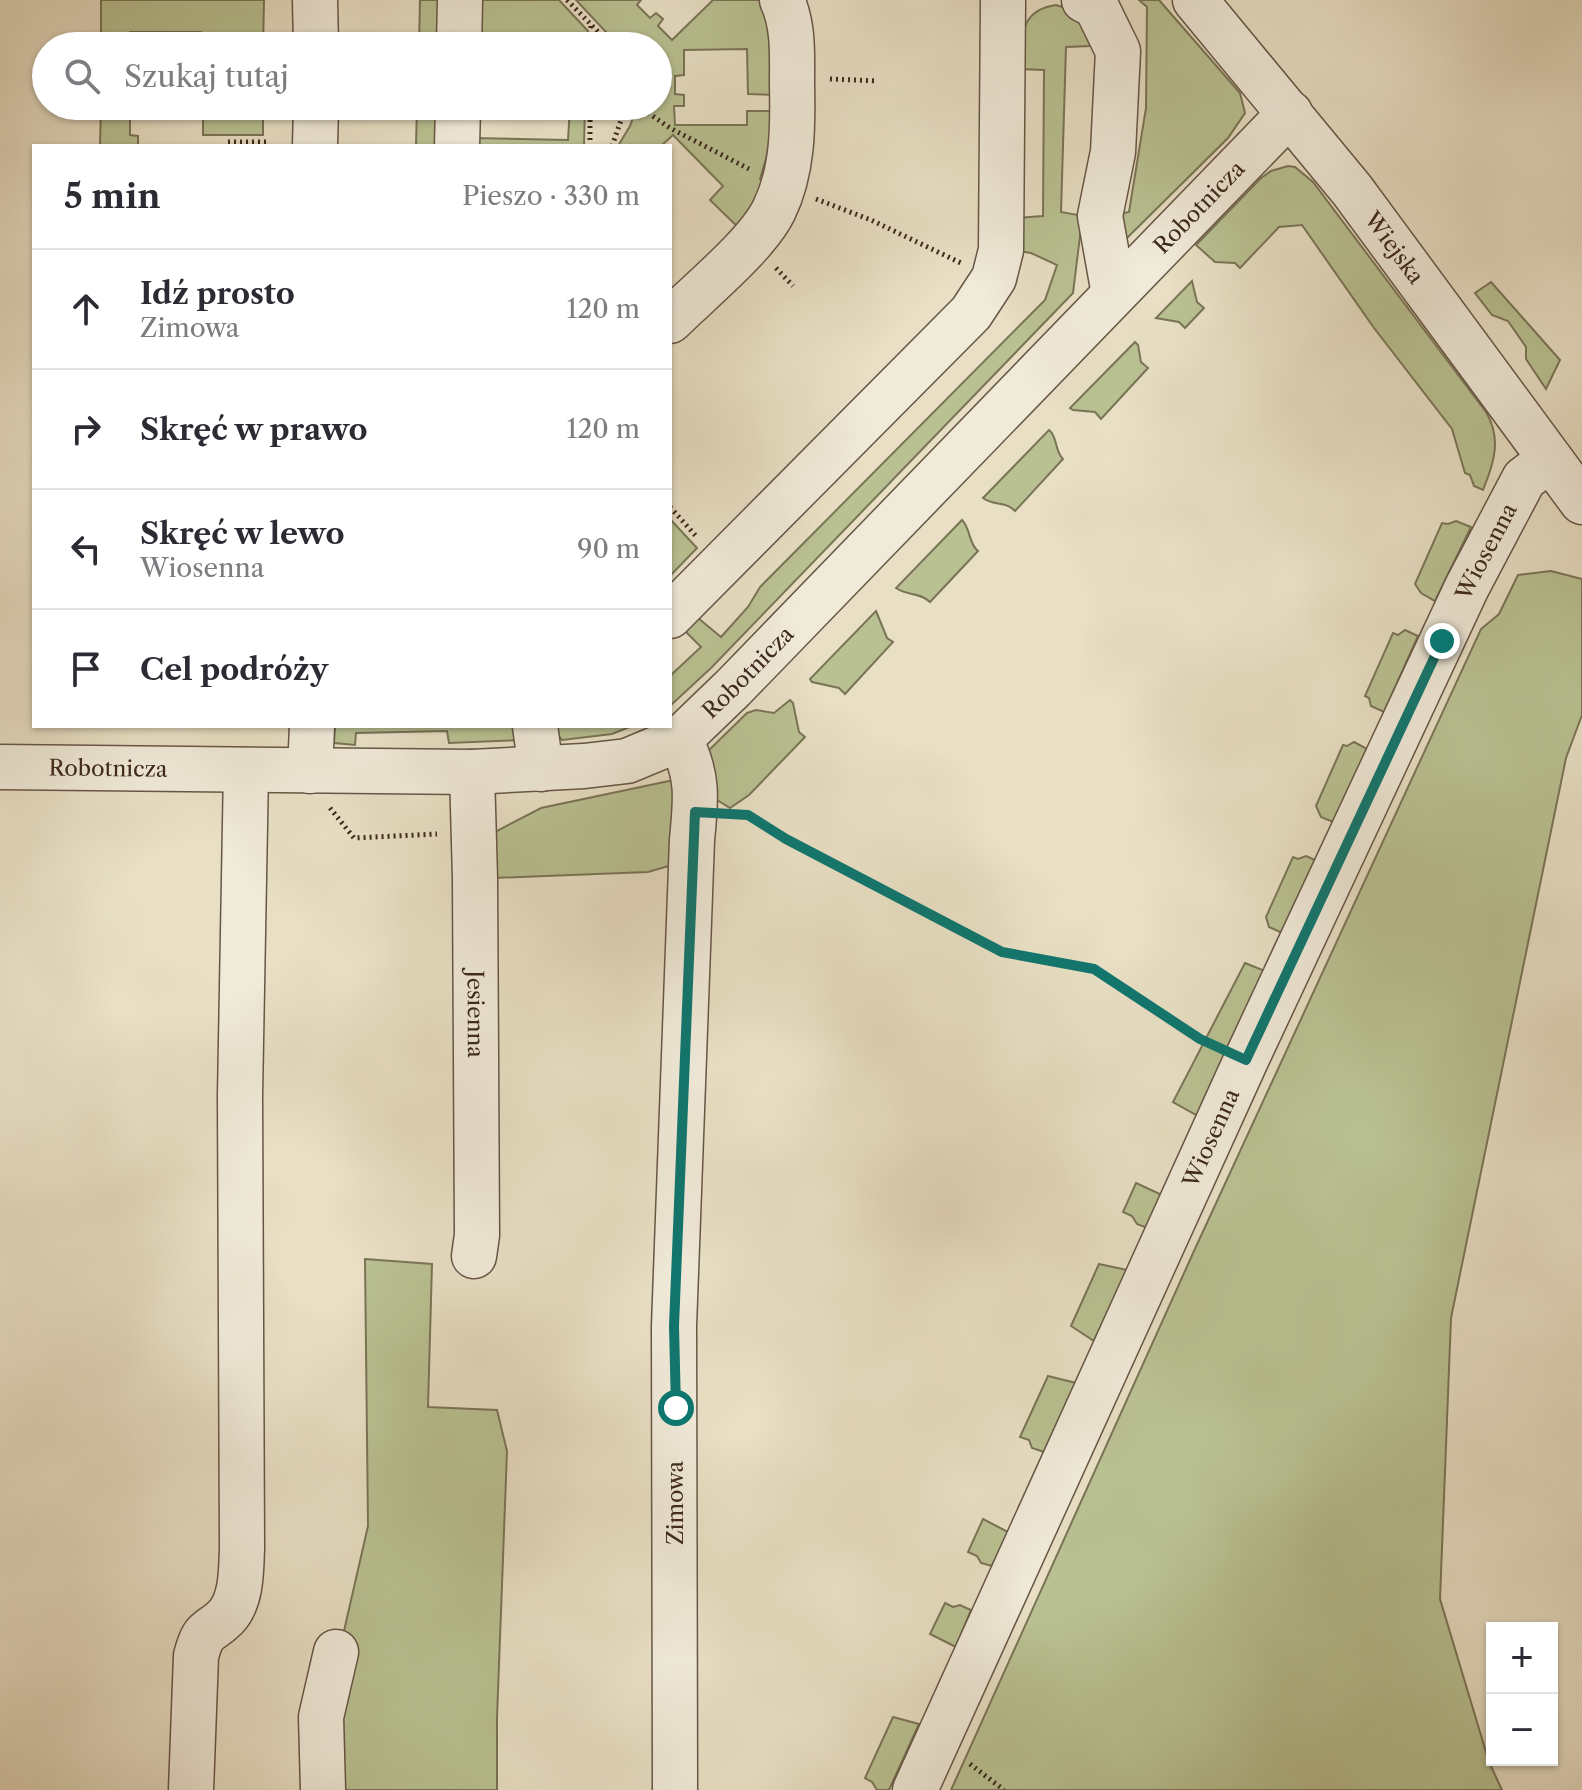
<!DOCTYPE html>
<html lang="pl">
<head>
<meta charset="utf-8">
<style>
  :root { --surface:#fff; --page:#f7f7f7; --text:#2b2b33; --muted:#7c7c81; --line:#e1e1e2 }
  body { margin:0; font-family:"Libre Caslon Text",serif; background:var(--page); color:var(--text) }
  .controls { position:absolute; right:24px; bottom:24px; display:grid; overflow:hidden; border-radius:0px; box-shadow:0 2px 6px #0004 }
  .controls button { width:72px; height:72px; display:grid; place-items:center; padding:0; border:0; border-bottom:2px solid var(--line); background:var(--surface); color:var(--text); font:40px sans-serif }
  .stop { position:absolute; width:24px; height:24px; margin:-18px; border:6px solid #0f766e; border-radius:50%; background:#fff }
  .stop.end { background:#0f766e; border-color:#fff; box-shadow:0 2px 8px #0008 }
  .list { margin:0; padding:0; list-style:none }
  h2 { display:flex; justify-content:space-between; align-items:center; height:104px; margin:0; padding:0 32px; font-size:34px }
  h2 small { font-size:26px; font-weight:400; color:var(--muted) }
  .list li { display:grid; grid-template-columns:52px 1fr auto; gap:24px; align-items:center; box-sizing:border-box; height:120px; padding:0 32px; border-top:2px solid var(--line) }
  .list b { display:block; font-size:30px; white-space:nowrap }
  .list p { margin:0; font-size:26px; white-space:nowrap; color:var(--muted) }
  .list em { font-size:26px; font-style:normal; color:var(--muted) }
  .icon { flex:none; width:44px; height:44px; fill:none; stroke:currentColor; stroke-width:2; stroke-linecap:round; stroke-linejoin:round }
  .map { position:relative; flex:none; width:1582px; height:1790px; overflow:hidden }
  .search { position:absolute; background:var(--surface); box-shadow:0 2px 6px #0004; left:32px; top:32px; width:640px; height:88px; display:flex; align-items:center; gap:20px; box-sizing:border-box; padding:0 28px; border-radius:44px; color:var(--muted); font-size:30px }
  .panel { position:absolute; background:var(--surface); box-shadow:0 2px 6px #0004; left:32px; top:144px; width:640px; height:584px; border-radius:0px }
  .map>svg:first-child { display:block }
  .green { fill:#b9c192; stroke:#7a7457; stroke-width:2 }
  .lines { fill:none; stroke-linecap:round; stroke-linejoin:round }
  .minor-casing { stroke:#675646; stroke-width:47 }
  .path { stroke:#3c281c; stroke-width:5; stroke-dasharray:2 4; stroke-linecap:butt }
  .minor { stroke:#f0ead9; stroke-width:44 }
  .route { stroke:#0f766e; stroke-width:10 }
  .labels { text-anchor:middle; dominant-baseline:central; stroke-width:6; stroke-linejoin:round; paint-order:stroke }
  .street-label { font-size:22px; fill:#3c281c; stroke:#f0ead9 }
</style>
</head>
<body>
<div class="map">
<svg width="1582" height="1790" viewBox="0 0 1582 1790">
  <rect width="100%" height="100%" fill="#e8dfc4"/>
  <filter id="stains"><feTurbulence type="fractalNoise" baseFrequency=".0025" numOctaves="4"/><feColorMatrix values="0 0 0 0 .2 0 0 0 0 .09 0 0 0 0 .02 0 0 0 .5 -.17"/></filter>
  <radialGradient id="worn" r=".72"><stop offset=".6" stop-color="#630" stop-opacity="0"/><stop offset="1" stop-color="#630" stop-opacity=".3"/></radialGradient>
  <g class="green">
    <polygon points="101,0 264,0 263,46 202,46 201,32 130,32 130,46 101,46"/>
    <polygon points="420,0 447,0 446,46 419,46"/>
    <polygon points="467,0 559,0 588,31 588,46 475,44"/>
    <polygon points="576,0 641,0 637,5 650,18 656,13 663,19 658,26 672,40 713,0 766,0 775,95 748,94 747,49 684,50 684,75 675,76 675,94 684,95 684,106 674,106 675,125 747,125 747,111 774,111 772,139 760,179 769,185 746,235 710,200 723,186 673,135 661,146 618,146 630,126 637,106 658,106 658,46 619,46"/>
    <polygon points="1139,0 1159,0 1240,93 1245,113 1228,138 1123,242 1114,215 1129,212 1146,108 1147,7"/>
    <path d="M1056,5c24,7 32,13 34,41l-24,1 -5,165 17,3 3,13 -8,65 -362,375 -41,38v-30l31,-29 -17,-17 13,-13 24,20 27,-30 12,-20 285,-287 12,-35 -26,-12 -13,-2 -1,-33 26,-2 1,-146 -26,-1c4,-31 1,-59 38,-64z"/>
    <polygon points="101,106 130,106 130,135 138,136 138,146 100,146"/>
    <rect x="203" y="106" width="60" height="29"/>
    <polygon points="417,106 446,106 446,146 416,146"/>
    <polygon points="570,106 585,106 584,146 473,146 472,138 568,140"/>
    <path d="M1288,166l7,1 18,15 173,230c16,27 8,51 -3,78l-9,-4 -4,-11 -5,-2 -13,-44 -78,-101 -72,-103 -23,2 -39,41 -5,-5 -20,-1 -19,-17 65,-67 10,-7z"/>
    <polygon points="1192,281 1197,302 1204,308 1185,328 1179,322 1156,318"/>
    <polygon points="1491,282 1560,360 1546,389 1526,359 1526,347 1508,321 1492,315 1475,293"/>
    <polygon points="1135,342 1138,345 1141,362 1148,368 1101,419 1095,412 1073,410 1070,408"/>
    <path d="M1049,430c9,7 5,20 14,29l-48,52c-9,-10 -22,-5 -32,-13z"/>
    <polygon points="670,519 697,548 670,576"/>
    <path d="M962,520c9,9 6,23 16,31l-48,51c-10,-10 -23,-6 -34,-14z"/>
    <polygon points="1456,521 1471,527 1435,601 1421,593 1415,584 1442,523 1448,524"/>
    <polygon points="1551,571 1582,579 1582,715 1566,758 1451,1318 1440,1599 1489,1762 1502,1790 951,1790 1194,1251 1481,629 1499,614 1518,575"/>
    <polygon points="876,611 887,638 893,642 845,694 839,688 812,682 810,679"/>
    <polygon points="1405,630 1418,636 1384,712 1371,706 1369,698 1365,696 1393,633 1398,635"/>
    <polygon points="790,700 793,703 799,732 805,737 749,795 730,808 717,800 708,751 747,713 756,710 774,713"/>
    <polygon points="335,726 524,726 523,740 449,743 447,731 356,733 355,745 334,743"/>
    <polygon points="557,726 632,726 612,734 562,740 557,734"/>
    <polygon points="1354,742 1367,749 1333,822 1321,817 1316,806 1343,745 1347,746"/>
    <polygon points="678,776 679,863 648,872 493,878 491,834 541,808 669,781"/>
    <polygon points="1306,856 1315,860 1282,933 1269,927 1266,917 1293,857 1298,859"/>
    <polygon points="1245,963 1265,971 1198,1116 1173,1102"/>
    <polygon points="1136,1183 1162,1195 1147,1228 1137,1224 1132,1216 1123,1212"/>
    <polygon points="365,1259 432,1264 428,1407 497,1410 507,1451 497,1718 497,1790 321,1790 322,1727 368,1526"/>
    <polygon points="1099,1264 1127,1270 1094,1341 1071,1326"/>
    <polygon points="1048,1376 1076,1383 1044,1452 1032,1448 1029,1440 1020,1437"/>
    <polygon points="983,1519 1008,1532 992,1566 981,1563 977,1556 968,1552"/>
    <polygon points="945,1603 953,1607 960,1605 971,1610 956,1647 930,1634"/>
    <polygon points="893,1717 919,1724 889,1790 877,1790 872,1782 865,1778"/>
  </g>
  <g class="lines">
    <defs>
      <g id="minor">
        <polyline points="315,0 316,46"/>
        <polyline points="1084,0 1096,6 1118,51 1113,152 1100,216 1114,294"/>
        <path id="s1" d="M1195,0l157,190 230,312"/>
        <polyline points="459,46 460,0"/>
        <polyline points="315,146 316,106"/>
        <polyline points="457,146 458,106"/>
        <path d="M670,321c29,-29 87,-76 104,-111 19,-39 19,-83 18,-126 0,-28 2,-58 -10,-84"/>
        <polyline points="670,616 971,313 994,278 1001,250 1003,0"/>
        <polyline points="535,726 541,769"/>
        <path id="s2" d="M0,767l472,5 112,-6 43,-5 53,-22 53,-51 557,-575"/>
        <polyline points="310,771 312,726"/>
        <path id="s3" d="M472,772l3,107 2,356 -3,21"/>
        <path d="M191,1790l5,-134c8,-30 12,-21 30,-39 16,-17 15,-47 16,-68l-2,-453 6,-326"/>
        <polyline points="323,1790 321,1717 336,1652"/>
        <path d="M675,1790l-1,-464 18,-486c4,-41 7,-63 -12,-101"/>
        <path id="s4" d="M915,1790l331,-730 221,-473 57,-108 26,-20"/>
      </g>
    </defs>
    <use href="#minor" class="minor-casing"/>
    <g class="path">
      <polyline points="567,0 612,46"/>
      <polyline points="591,46 591,26"/>
      <polyline points="830,79 877,81"/>
      <polyline points="638,106 670,128 749,169"/>
      <polyline points="228,142 267,142"/>
      <polyline points="590,146 590,106"/>
      <polyline points="612,146 626,106"/>
      <polyline points="816,199 871,220 961,263"/>
      <polyline points="776,268 793,286"/>
      <polyline points="670,507 696,536"/>
      <polyline points="330,808 354,838 437,834"/>
      <polyline points="732,814 748,815 786,839 1002,952 1094,969 1211,1044"/>
      <polyline points="970,1764 1004,1790"/>
    </g>
    <use href="#minor" class="minor"/>
  </g>
  <g class="lines">
    <polyline class="route" points="676,1408 674,1326 695,812 748,815 786,839 1002,952 1094,969 1200,1039 1246,1060 1442,641"/>
  </g>
  <g class="labels">
    <g class="street-label">
      <text stroke="none"><textPath href="#s2" startOffset="1428">Robotnicza</textPath></text>
      <text stroke="none"><textPath href="#s1" startOffset="318">Wiejska</textPath></text>
      <text stroke="none"><textPath href="#s4" startOffset="1364">Wiosenna</textPath></text>
      <text stroke="none"><textPath href="#s2" startOffset="780">Robotnicza</textPath></text>
      <text stroke="none"><textPath href="#s2" startOffset="108">Robotnicza</textPath></text>
      <text stroke="none"><textPath href="#s3" startOffset="242">Jesienna</textPath></text>
      <text stroke="none"><textPath href="#s4" startOffset="716">Wiosenna</textPath></text>
      <text transform="translate(675 1503) rotate(-90)">Zimowa</text>
    </g>
  </g>
  <rect width="100%" height="100%" filter="url(#stains)"/>
  <rect width="100%" height="100%" fill="url(#worn)"/>
</svg>
<div class="controls">
<button>+</button>
<button>−</button>
</div>
<div class="stop" style="left:676px;top:1408px"></div>
<div class="stop end" style="left:1442px;top:641px"></div>
<div class="search"><svg class="icon" aria-label="search" viewBox="0 0 24 24"><circle cx="10" cy="10" r="6"/><path d="M15 15l6 6"/></svg>Szukaj tutaj</div>
<section class="panel">
<h2>5 min<small>Pieszo · 330 m</small></h2>
<ul class="list">
<li><svg class="icon" aria-label="ahead" viewBox="0 0 24 24"><path d="M12 20V5M6 11l6-6 6 6"/></svg><div><b>Idź prosto</b><p>Zimowa</p></div><em>120 m</em></li>
<li><svg class="icon" aria-label="right" viewBox="0 0 24 24"><path d="M7 20v-9h11M14 6l5 5-5 5"/></svg><div><b>Skręć w prawo</b></div><em>120 m</em></li>
<li><svg class="icon" aria-label="left" viewBox="0 0 24 24"><path d="M17 20v-9H6M10 6l-5 5 5 5"/></svg><div><b>Skręć w lewo</b><p>Wiosenna</p></div><em>90 m</em></li>
<li><svg class="icon" aria-label="arrive" viewBox="0 0 24 24"><path d="M6 21V4h12l-3 4 3 4H6"/></svg><div><b>Cel podróży</b></div></li>
</ul>
</section>
</div>
</body>
</html>
